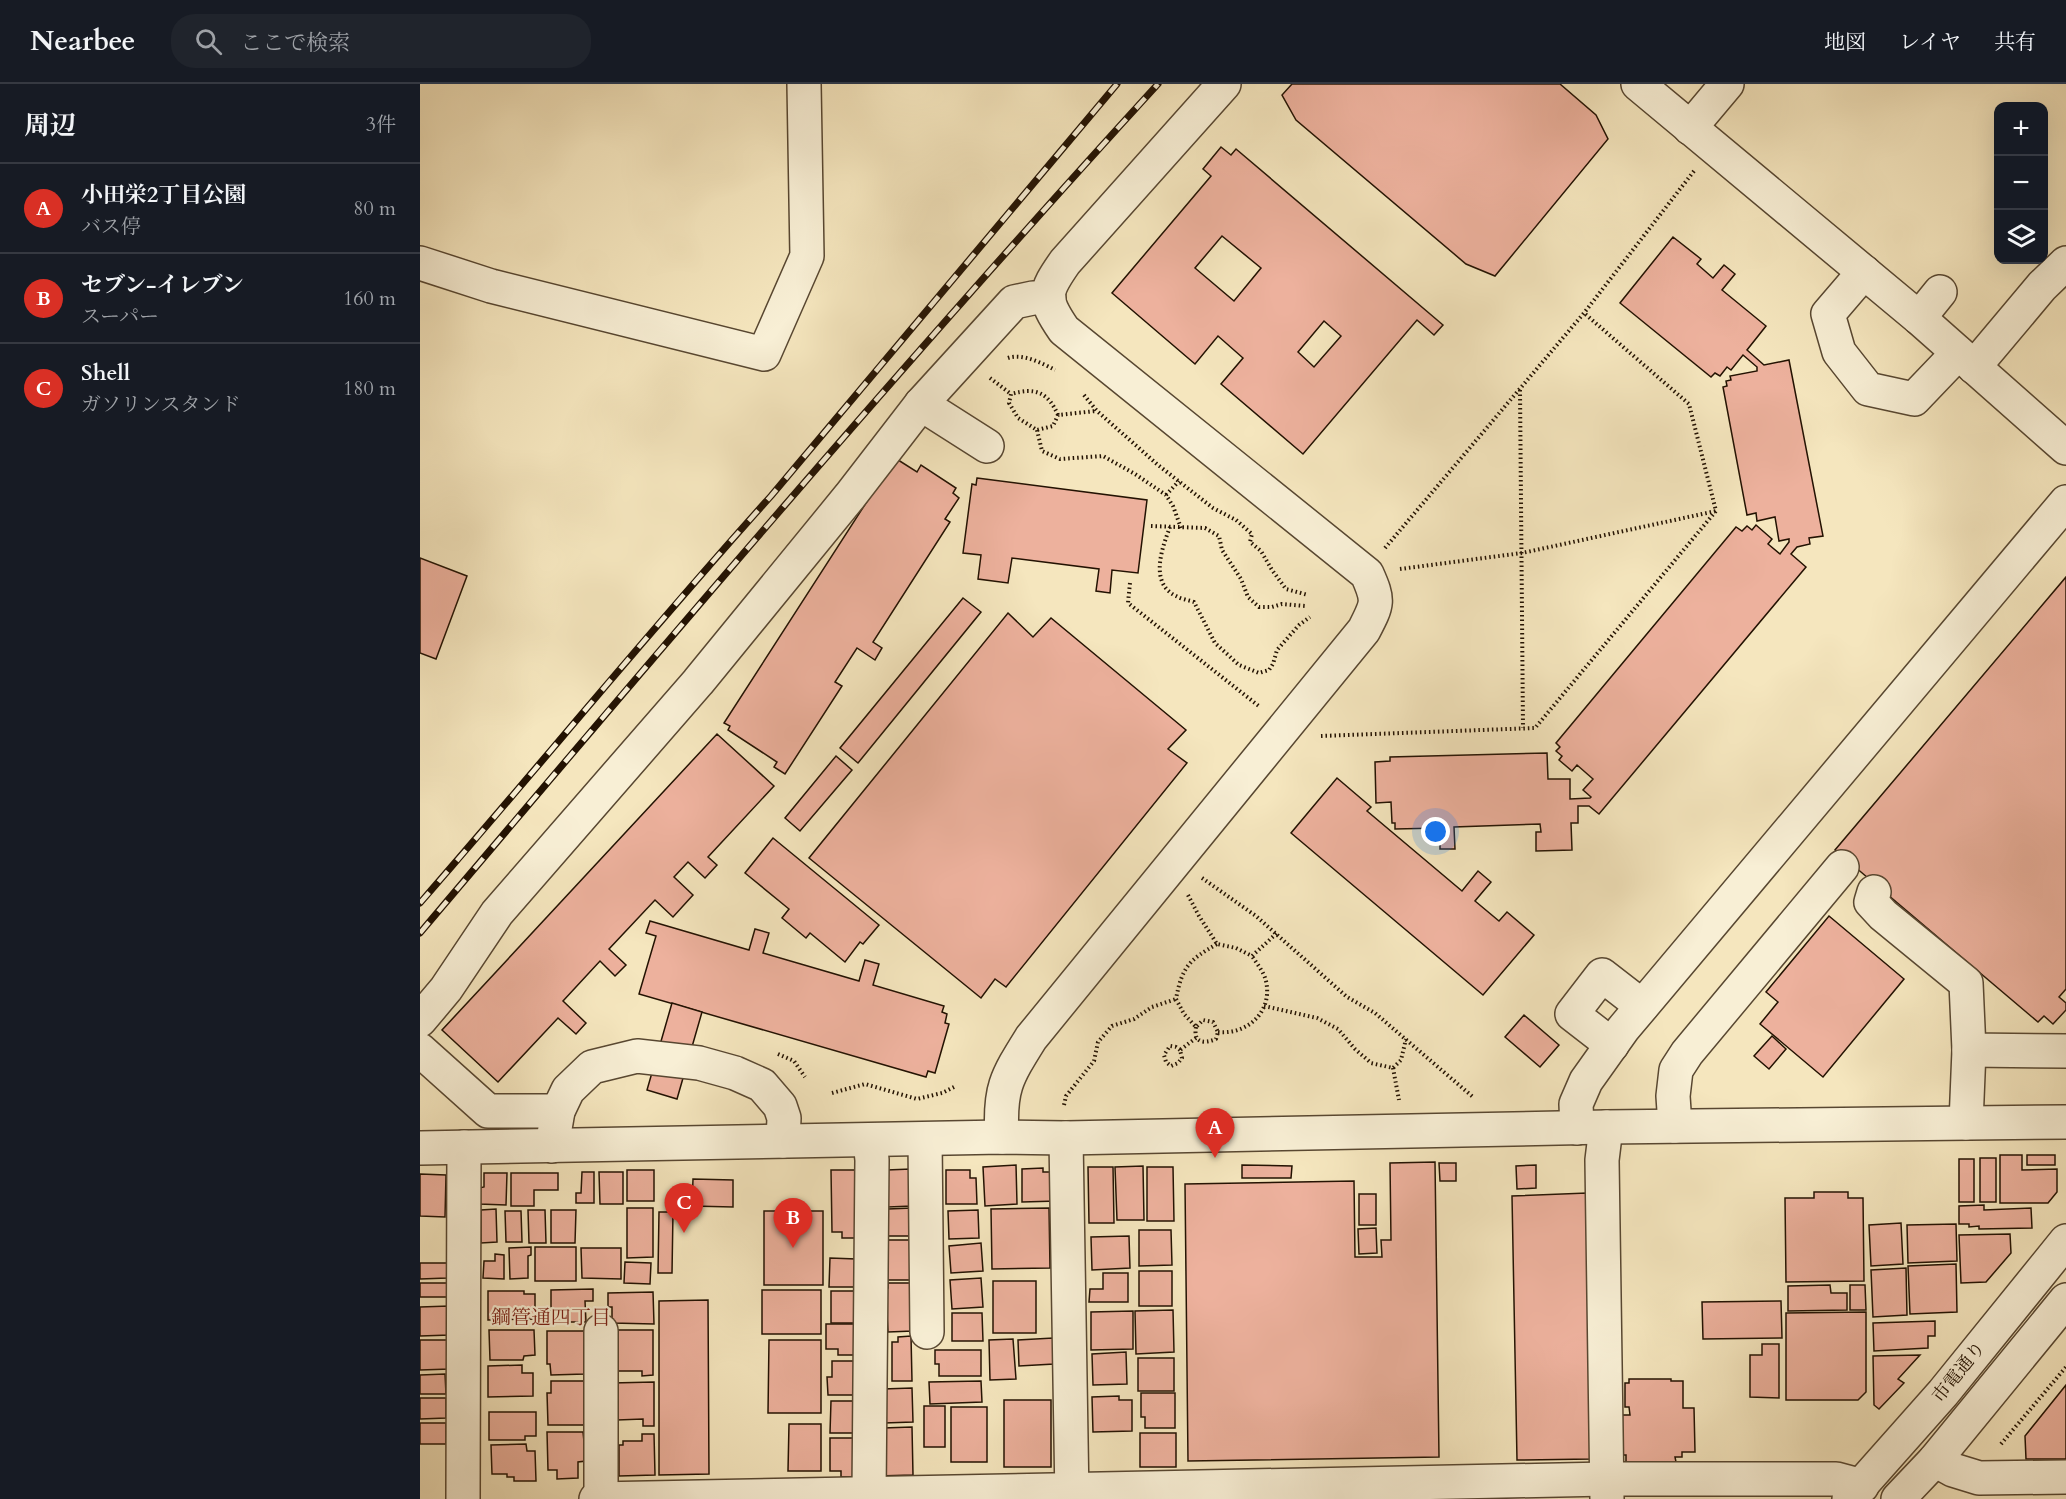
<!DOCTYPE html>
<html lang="ja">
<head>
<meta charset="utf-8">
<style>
  :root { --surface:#171b24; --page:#20242c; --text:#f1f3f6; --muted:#9ea1a6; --line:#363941; --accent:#d93025 }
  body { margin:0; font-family:Cardo,"Noto Serif JP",serif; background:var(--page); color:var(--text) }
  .controls { position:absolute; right:18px; top:18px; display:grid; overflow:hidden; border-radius:12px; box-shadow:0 6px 24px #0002 }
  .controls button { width:54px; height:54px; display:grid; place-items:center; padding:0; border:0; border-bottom:2px solid var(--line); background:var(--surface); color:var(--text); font:30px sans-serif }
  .you { position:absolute; left:1016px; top:748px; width:21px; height:21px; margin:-15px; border:4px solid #fff; border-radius:50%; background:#1a73e8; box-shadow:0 0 0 9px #1a73e833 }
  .badge { display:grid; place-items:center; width:39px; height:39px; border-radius:50%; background:var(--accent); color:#fff; font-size:20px; font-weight:700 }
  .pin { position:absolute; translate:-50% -50px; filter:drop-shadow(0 2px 3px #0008) }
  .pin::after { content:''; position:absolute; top:32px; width:21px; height:18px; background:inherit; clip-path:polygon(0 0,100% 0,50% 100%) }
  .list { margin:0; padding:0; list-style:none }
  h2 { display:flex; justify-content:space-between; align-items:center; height:78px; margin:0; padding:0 24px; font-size:26px }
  h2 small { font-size:20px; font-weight:400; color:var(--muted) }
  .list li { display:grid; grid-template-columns:39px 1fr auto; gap:18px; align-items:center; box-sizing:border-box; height:90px; padding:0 24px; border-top:2px solid var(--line) }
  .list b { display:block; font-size:22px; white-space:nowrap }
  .list p { margin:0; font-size:20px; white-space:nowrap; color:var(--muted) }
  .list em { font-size:20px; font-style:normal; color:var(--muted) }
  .icon { flex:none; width:33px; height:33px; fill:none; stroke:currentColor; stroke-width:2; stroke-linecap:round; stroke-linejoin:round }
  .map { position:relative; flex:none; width:1646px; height:1415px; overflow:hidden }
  header { display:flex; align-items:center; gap:36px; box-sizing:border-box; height:84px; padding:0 30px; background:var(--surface); border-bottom:2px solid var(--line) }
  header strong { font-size:28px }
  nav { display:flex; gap:33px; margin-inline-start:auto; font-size:21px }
  .search { width:420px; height:54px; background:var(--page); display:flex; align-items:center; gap:15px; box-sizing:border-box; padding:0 21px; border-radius:24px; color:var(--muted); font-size:22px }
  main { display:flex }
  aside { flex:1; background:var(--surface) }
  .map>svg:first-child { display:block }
  .building { fill:#edb19d; stroke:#231202; stroke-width:1.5; fill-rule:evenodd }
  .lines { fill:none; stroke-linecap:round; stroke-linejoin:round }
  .minor-casing { stroke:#584731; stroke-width:36 }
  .path { stroke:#231202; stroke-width:4; stroke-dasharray:1.5 3; stroke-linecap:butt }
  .minor { stroke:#f8efd5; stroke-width:33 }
  .rail-casing { stroke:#231202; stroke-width:7 }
  .rail { stroke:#f8efd5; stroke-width:4.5; stroke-dasharray:14; stroke-linecap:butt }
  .labels { text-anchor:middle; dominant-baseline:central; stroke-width:4.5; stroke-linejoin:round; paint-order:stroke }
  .street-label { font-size:18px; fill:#231202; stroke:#f8efd5 }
  .neighbourhood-label { font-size:20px; fill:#7a1f14; stroke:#f8efd5 }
</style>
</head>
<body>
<header>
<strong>Nearbee</strong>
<div class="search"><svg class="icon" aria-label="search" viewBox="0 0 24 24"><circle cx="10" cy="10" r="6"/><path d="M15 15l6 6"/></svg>ここで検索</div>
<nav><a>地図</a><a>レイヤ</a><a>共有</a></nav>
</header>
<main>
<aside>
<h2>周辺<small>3件</small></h2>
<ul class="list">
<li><span class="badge">A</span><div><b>小田栄2丁目公園</b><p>バス停</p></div><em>80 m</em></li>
<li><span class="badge">B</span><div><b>セブン-イレブン</b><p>スーパー</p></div><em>160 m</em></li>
<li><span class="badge">C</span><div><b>Shell</b><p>ガソリンスタンド</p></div><em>180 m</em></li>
</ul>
</aside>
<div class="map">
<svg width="1646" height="1415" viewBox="0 0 1646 1415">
  <rect width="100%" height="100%" fill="#f5e6be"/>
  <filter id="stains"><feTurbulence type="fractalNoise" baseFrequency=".00333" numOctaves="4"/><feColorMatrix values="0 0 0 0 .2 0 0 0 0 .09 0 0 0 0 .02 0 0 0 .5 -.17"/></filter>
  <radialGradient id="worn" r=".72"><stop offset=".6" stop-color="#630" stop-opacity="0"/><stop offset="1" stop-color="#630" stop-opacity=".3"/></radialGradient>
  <g class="building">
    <polygon points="872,0 1140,0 1176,31 1188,55 1075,192 1046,180 876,36 862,11"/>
    <path d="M801,63l10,8 5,-6 207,176 -9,10 -17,-15 -114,134 -82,-70 22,-26 -25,-22 -23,28 -83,-71 99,-117 -8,-7zM802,152l39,32 -27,33 -39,-33zM904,237l17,15 -27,31 -16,-15z"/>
    <polygon points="1253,153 1281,175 1277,180 1293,194 1304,181 1315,190 1302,206 1346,242 1327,266 1344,281 1369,276 1403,452 1389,454 1390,460 1377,463 1371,470 1386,483 1179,730 1169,722 1158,722 1158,739 1151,739 1152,766 1116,767 1116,748 1121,748 1120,740 1034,743 1035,765 1020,765 1020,744 975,745 975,739 972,739 971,718 956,719 955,678 970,677 970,673 1127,669 1128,695 1150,695 1150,715 1170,714 1171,713 1163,706 1173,695 1157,681 1152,687 1139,676 1142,672 1136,667 1140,663 1136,659 1316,443 1322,447 1327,442 1332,446 1336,441 1352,455 1348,460 1360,470 1369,458 1369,455 1359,457 1355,433 1337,437 1336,429 1327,431 1303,303 1307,302 1306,297 1311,296 1310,292 1337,287 1337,283 1323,271 1311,286 1307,283 1300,292 1295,289 1291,293 1200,219"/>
    <polygon points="475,374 497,388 501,381 536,404 533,409 539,414 525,435 530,438 453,558 462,564 455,576 437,564 415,598 422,602 365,690 354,683 357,678 308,646 310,642 304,639"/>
    <polygon points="557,394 727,416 718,489 692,486 690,509 676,507 679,485 592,474 588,499 558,495 561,471 543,469 552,400 556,401"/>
    <polygon points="0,474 47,492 16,575 0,569"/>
    <polygon points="1646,493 1646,905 1639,913 1646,919 1646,926 1633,940 1624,932 1618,938 1415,766"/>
    <polygon points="543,514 561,528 438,679 420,664"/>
    <polygon points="588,529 613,553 631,534 766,646 748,665 767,679 586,903 575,895 561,914 389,774"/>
    <polygon points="297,650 354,702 288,773 297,781 285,794 268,778 254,793 273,811 253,833 235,816 189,865 206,881 195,892 180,877 143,917 166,939 156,950 138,934 78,998 22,946"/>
    <polygon points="416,672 432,686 380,747 365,734"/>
    <polygon points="917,694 951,723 947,727 1042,807 1058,787 1071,798 1055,817 1079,837 1087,828 1114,851 1063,911 871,749"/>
    <polygon points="353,754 459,841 443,860 440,858 425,878 390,849 386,854 362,834 369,825 325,789"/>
    <polygon points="1409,832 1484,895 1403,993 1340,940 1358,918 1346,908"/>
    <polygon points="230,837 329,866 335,845 349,849 343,869 439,897 445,876 459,880 453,901 524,922 522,928 527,930 525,939 529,940 515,989 508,987 506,993 219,910 236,852 226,849"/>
    <polygon points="252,919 282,928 257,1015 227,1006"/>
    <polygon points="1104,931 1139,961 1120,983 1085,953"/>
    <polygon points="1352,952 1366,965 1349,985 1334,972"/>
    <polygon points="1580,1071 1602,1071 1602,1086 1637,1085 1637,1108 1628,1119 1580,1119"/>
    <rect x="1607" y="1071" width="28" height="10"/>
    <rect x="1560" y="1074" width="16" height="44"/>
    <rect x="1539" y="1075" width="15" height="43"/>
    <polygon points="1015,1078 1019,1373 768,1377 765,1100 934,1097 935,1173 962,1173 961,1156 971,1156 970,1079"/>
    <polygon points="1019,1079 1036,1079 1036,1097 1020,1097"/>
    <polygon points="596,1081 597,1120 565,1122 563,1083"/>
    <polygon points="822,1081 872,1082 871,1094 822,1094"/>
    <polygon points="1116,1081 1116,1104 1097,1105 1096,1082"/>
    <polygon points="723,1082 724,1136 697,1136 695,1083"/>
    <polygon points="668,1083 693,1083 694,1139 669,1139"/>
    <polygon points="727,1083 753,1083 754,1137 727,1137"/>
    <polygon points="623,1084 623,1088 636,1088 637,1117 602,1118 602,1085"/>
    <polygon points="491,1085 492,1122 468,1123 467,1086"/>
    <rect x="207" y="1086" width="27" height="31"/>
    <polygon points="411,1086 438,1086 439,1154 422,1154 422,1148 412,1148"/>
    <polygon points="526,1086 550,1086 550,1094 556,1094 557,1120 526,1120"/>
    <polygon points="162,1088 174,1088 174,1119 156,1119 156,1109 161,1109"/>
    <polygon points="179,1088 203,1088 203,1120 180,1120"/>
    <polygon points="64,1089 87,1089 86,1121 59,1120 59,1104 64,1103"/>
    <polygon points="91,1089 138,1089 138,1106 114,1106 114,1122 91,1122"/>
    <polygon points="0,1090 26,1091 25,1133 0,1132"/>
    <polygon points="273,1095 313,1096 313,1123 272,1122"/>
    <polygon points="1394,1108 1428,1108 1428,1114 1443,1114 1444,1197 1366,1198 1365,1114 1394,1114"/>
    <polygon points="1167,1109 1171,1375 1097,1376 1092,1112"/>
    <rect x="939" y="1110" width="17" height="31"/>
    <polygon points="1564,1121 1564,1126 1611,1124 1612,1144 1559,1145 1559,1142 1549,1143 1549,1140 1539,1140 1539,1122"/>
    <polygon points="207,1124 233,1124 233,1173 207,1174"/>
    <polygon points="492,1124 492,1152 468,1152 468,1125"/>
    <polygon points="629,1124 630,1184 572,1185 571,1125"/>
    <polygon points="76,1125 77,1158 61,1159 61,1126"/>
    <polygon points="108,1126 125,1126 126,1159 109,1159"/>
    <polygon points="131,1126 156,1126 155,1159 131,1159"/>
    <polygon points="558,1126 559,1154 529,1155 528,1127"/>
    <polygon points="85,1127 101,1127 102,1158 86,1158"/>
    <rect x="344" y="1127" width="59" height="74"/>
    <polygon points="239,1128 253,1128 252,1189 238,1189"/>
    <polygon points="1481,1139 1483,1180 1451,1182 1449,1141"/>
    <polygon points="1536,1140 1537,1177 1488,1179 1487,1141"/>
    <polygon points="956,1144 957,1169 939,1170 938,1145"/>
    <polygon points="719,1146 751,1146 752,1181 719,1182"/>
    <polygon points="1590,1150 1591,1169 1566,1198 1541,1199 1539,1151"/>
    <polygon points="709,1152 710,1184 672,1186 671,1153"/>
    <polygon points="461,1156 493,1156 494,1196 461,1196"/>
    <polygon points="561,1159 563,1187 531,1189 529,1162"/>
    <polygon points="111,1163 111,1171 108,1172 108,1194 90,1195 89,1164"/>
    <rect x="115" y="1163" width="41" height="34"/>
    <polygon points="161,1164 201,1164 201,1195 162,1194"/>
    <polygon points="75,1170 84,1171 84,1195 63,1194 64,1177 75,1177"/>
    <polygon points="410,1174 436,1175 435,1203 409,1203"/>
    <polygon points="205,1178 231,1179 230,1200 204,1199"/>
    <polygon points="0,1179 27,1179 27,1194 0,1195"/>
    <polygon points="1536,1180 1537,1228 1490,1230 1488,1182"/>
    <polygon points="1486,1184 1487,1231 1453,1233 1451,1186"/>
    <rect x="719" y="1187" width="33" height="35"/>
    <polygon points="683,1189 708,1189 708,1218 669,1218 670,1205 683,1205"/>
    <polygon points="561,1194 563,1223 532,1225 530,1196"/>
    <rect x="573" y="1197" width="43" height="52"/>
    <rect x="0" y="1199" width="27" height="14"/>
    <polygon points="468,1199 492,1199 493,1247 468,1248 467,1231 462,1232 462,1204 468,1204"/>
    <polygon points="1410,1201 1411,1209 1427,1209 1427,1226 1368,1227 1368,1202"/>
    <polygon points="1430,1201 1445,1201 1446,1226 1430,1226"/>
    <polygon points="173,1205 173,1217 165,1217 166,1238 131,1238 131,1206"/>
    <rect x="342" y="1206" width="59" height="44"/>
    <polygon points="68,1207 104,1207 104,1210 115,1210 115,1235 68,1236"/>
    <rect x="411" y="1207" width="27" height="32"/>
    <polygon points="233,1208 234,1240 192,1239 192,1223 188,1223 188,1209"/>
    <polygon points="288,1216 289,1390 239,1391 239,1217"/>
    <polygon points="1361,1217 1362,1254 1283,1255 1282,1218"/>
    <polygon points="29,1222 30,1251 0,1252 0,1223"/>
    <polygon points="753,1226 754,1268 716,1270 715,1227"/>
    <polygon points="713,1227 713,1265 671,1266 671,1228"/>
    <polygon points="1446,1228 1446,1308 1438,1316 1366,1316 1366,1229"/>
    <polygon points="532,1229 562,1229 563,1257 532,1257"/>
    <polygon points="1515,1237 1515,1252 1508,1252 1508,1264 1454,1267 1453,1239"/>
    <polygon points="406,1240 442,1240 437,1271 418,1271 418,1265 406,1265"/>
    <polygon points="69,1246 114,1246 115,1271 104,1272 103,1276 70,1276"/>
    <polygon points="193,1246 233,1246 233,1291 222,1292 222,1287 198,1287 198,1271 194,1271"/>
    <polygon points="127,1247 165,1247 165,1290 131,1291 130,1280 127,1280"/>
    <polygon points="491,1252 492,1297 472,1297 472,1258 478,1258 478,1253"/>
    <polygon points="633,1254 634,1280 599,1282 598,1256"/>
    <polygon points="593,1255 596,1295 570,1296 569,1256"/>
    <polygon points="0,1256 30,1256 30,1285 0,1286"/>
    <polygon points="349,1256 401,1256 401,1329 348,1329"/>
    <polygon points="1342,1260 1359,1260 1359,1314 1330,1313 1330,1271 1342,1271"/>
    <polygon points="515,1266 561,1266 561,1292 519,1292 519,1280 515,1280"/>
    <polygon points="706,1268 707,1300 673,1301 672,1270"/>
    <polygon points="1500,1271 1478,1295 1484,1299 1459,1325 1454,1321 1453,1272"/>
    <rect x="718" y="1274" width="36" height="33"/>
    <polygon points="412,1277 438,1277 438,1311 408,1311 407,1293 412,1293"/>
    <polygon points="102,1281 102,1289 113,1289 113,1312 68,1313 68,1282"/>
    <polygon points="25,1290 26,1310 0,1310 0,1291"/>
    <polygon points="1209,1295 1251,1295 1251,1297 1263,1297 1263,1324 1274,1324 1275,1368 1262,1368 1262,1373 1255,1373 1256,1378 1206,1379 1206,1371 1200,1371 1200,1331 1210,1331 1209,1323 1205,1323 1205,1299 1209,1299"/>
    <polygon points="131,1297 164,1297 164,1341 128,1341 127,1309 131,1309"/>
    <polygon points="561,1297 562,1318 510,1320 509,1298"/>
    <polygon points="234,1298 234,1342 223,1342 223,1335 197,1336 192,1299"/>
    <polygon points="1646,1301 1646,1375 1606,1375 1605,1352"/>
    <polygon points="492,1304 493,1338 464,1339 463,1305"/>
    <polygon points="721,1309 755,1309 755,1344 725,1344 725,1333 721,1333"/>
    <polygon points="699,1312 699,1316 712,1316 712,1347 673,1348 672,1313"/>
    <polygon points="0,1314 26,1314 26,1334 0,1335"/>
    <rect x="584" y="1316" width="47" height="67"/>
    <polygon points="411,1317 436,1317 436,1349 410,1349"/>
    <rect x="504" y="1322" width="21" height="41"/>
    <rect x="531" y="1323" width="36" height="55"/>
    <polygon points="69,1328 116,1328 116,1352 105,1352 105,1356 69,1356"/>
    <rect x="0" y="1339" width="26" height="21"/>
    <polygon points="369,1340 401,1340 401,1387 368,1387"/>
    <polygon points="492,1343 493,1391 457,1392 463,1344"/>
    <polygon points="127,1348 163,1348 166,1377 158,1378 158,1394 137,1395 137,1386 128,1386"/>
    <rect x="720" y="1349" width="36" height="34"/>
    <polygon points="222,1350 234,1350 235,1391 199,1392 199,1361 203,1361 203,1357 222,1357"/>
    <polygon points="410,1354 439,1354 439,1393 421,1393 421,1387 410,1387"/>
    <polygon points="106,1360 107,1367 115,1367 116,1397 94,1397 94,1393 87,1393 87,1390 72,1390 71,1361"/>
  </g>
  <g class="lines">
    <defs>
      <g id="minor">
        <polyline points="1218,0 1499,234 1646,364"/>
        <polyline points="1270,44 1307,0"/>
        <polyline points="0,179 71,202 344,270 387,172 384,0"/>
        <polyline points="1444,188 1408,230 1419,268 1448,305 1494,315 1538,269"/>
        <polyline points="1499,234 1520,208"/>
        <polyline points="1554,283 1622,202 1646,179"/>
        <polyline points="501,320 567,362"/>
        <polyline points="1454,808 1451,818 1463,831 1546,899 1549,966 1646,967"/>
        <polyline points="0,936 26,905 77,829 278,598 430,412 501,320 594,218 613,214 629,214"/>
        <polyline points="1192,961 1152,930 1182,891 1222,922"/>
        <polyline points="0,966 68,1027 138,1027"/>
        <polyline points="1546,1039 1549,966"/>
        <polyline points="1255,1042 1253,1012 1256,986 1267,969 1422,783"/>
        <polyline points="1186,1043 1182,1076 1187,1415"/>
        <polyline points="1157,1044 1156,1020 1166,997 1203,945 1646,418"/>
        <path d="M582,1053c-3,-48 4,-59 29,-99l333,-408c14,-27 15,-29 3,-56l-303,-244c-22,-32 -20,-38 1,-68l159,-178"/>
        <polyline points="646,1054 652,1415"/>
        <polyline points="505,1055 507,1248"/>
        <polyline points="132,1062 138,1027 148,1006 172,983 217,972 279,979 315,989 342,1001 360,1022 364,1034 363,1057"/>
        <polyline points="0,1064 582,1053 646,1054 1186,1043 1646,1038"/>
        <polyline points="181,1247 181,1415"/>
        <polyline points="1515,1376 1533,1386 1559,1394 1646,1393"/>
        <polyline points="449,1410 452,1076 450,1056"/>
        <polyline points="43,1415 44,1063"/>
        <polyline points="176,1415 1187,1395 1416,1395 1442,1402"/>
        <polyline points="1429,1415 1523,1309 1646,1157"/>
        <polyline points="1478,1415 1515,1376 1646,1216"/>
      </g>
    </defs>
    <use href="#minor" class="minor-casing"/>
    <g class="path">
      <path d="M588,274c14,-5 34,5 47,12"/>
      <polyline points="570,294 591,310"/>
      <polyline points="1100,306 1103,644"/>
      <polyline points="664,311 677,327 738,381 793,424 816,436 832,450 830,458 841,467 852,486 866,505 888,511"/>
      <path d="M638,331c-10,-23 -23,-28 -47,-21l-2,9 9,15 19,12 16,-4 5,-11 38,-4"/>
      <polyline points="617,346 622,367 640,375 683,372 715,390 746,411 753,422 761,444"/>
      <polyline points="746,411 759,397"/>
      <polyline points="731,442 785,444 799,452 802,466 821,495 828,513 839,523 852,523 862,520 886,522"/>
      <path d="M750,443c-8,21 -21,56 6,69 5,3 12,4 18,6l21,41 24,22 20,8 10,-3 4,-6 4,-14 22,-25 11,-8"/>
      <polyline points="965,464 1164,229 1274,87"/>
      <polyline points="980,485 1102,469 1296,427"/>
      <polyline points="710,499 708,519 840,623"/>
      <polyline points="901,652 1115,644 1296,427 1269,320 1164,229"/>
      <polyline points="782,794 836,832 927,913 955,929 1053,1013"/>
      <polyline points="768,811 779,832 797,860 816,864 832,872 857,849"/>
      <polyline points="844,922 897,934 918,945 935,965 951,979 973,984 981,976 986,955"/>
      <path d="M776,943c-3,16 8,17 20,12l2,-7 -5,-10 -10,-2 -7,7 -12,-13 -8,-15c6,-32 13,-39 41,-55"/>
      <path d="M798,948c29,3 55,-20 48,-51 -2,-9 -9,-17 -14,-25"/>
      <polyline points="760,966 756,963 750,962 744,971 746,978 751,982 758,979 762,974 760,966 776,954"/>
      <polyline points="358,970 374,977 385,993"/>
      <polyline points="973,984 979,1016"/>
      <polyline points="412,1009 445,1000 497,1015 522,1009 534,1003"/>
      <polyline points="644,1021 646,1012 674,977 678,958 692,942 714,935 732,923 756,915"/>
      <polyline points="1581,1360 1646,1283"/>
    </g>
    <use href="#minor" class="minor"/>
    <defs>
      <g id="rail">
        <path d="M0,819c118,-135 231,-274 351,-407l346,-412"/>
        <path d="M0,849c242,-286 485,-572 738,-849"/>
      </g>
    </defs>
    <use href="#rail" class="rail-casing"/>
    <use href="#rail" class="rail"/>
  </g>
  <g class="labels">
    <g class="street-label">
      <text transform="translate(1539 1288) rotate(-51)">市電通り</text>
    </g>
    <g class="neighbourhood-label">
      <text x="131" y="1233">鋼管通四丁目</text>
    </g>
  </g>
  <rect width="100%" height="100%" filter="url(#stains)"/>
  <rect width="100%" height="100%" fill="url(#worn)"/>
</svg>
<div class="controls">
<button>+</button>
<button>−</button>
<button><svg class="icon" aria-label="layers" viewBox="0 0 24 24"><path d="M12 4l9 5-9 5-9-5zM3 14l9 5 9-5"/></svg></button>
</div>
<div class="you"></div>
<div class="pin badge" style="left:795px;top:1074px">A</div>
<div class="pin badge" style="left:373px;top:1164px">B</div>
<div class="pin badge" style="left:264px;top:1149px">C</div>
</div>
</main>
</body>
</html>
